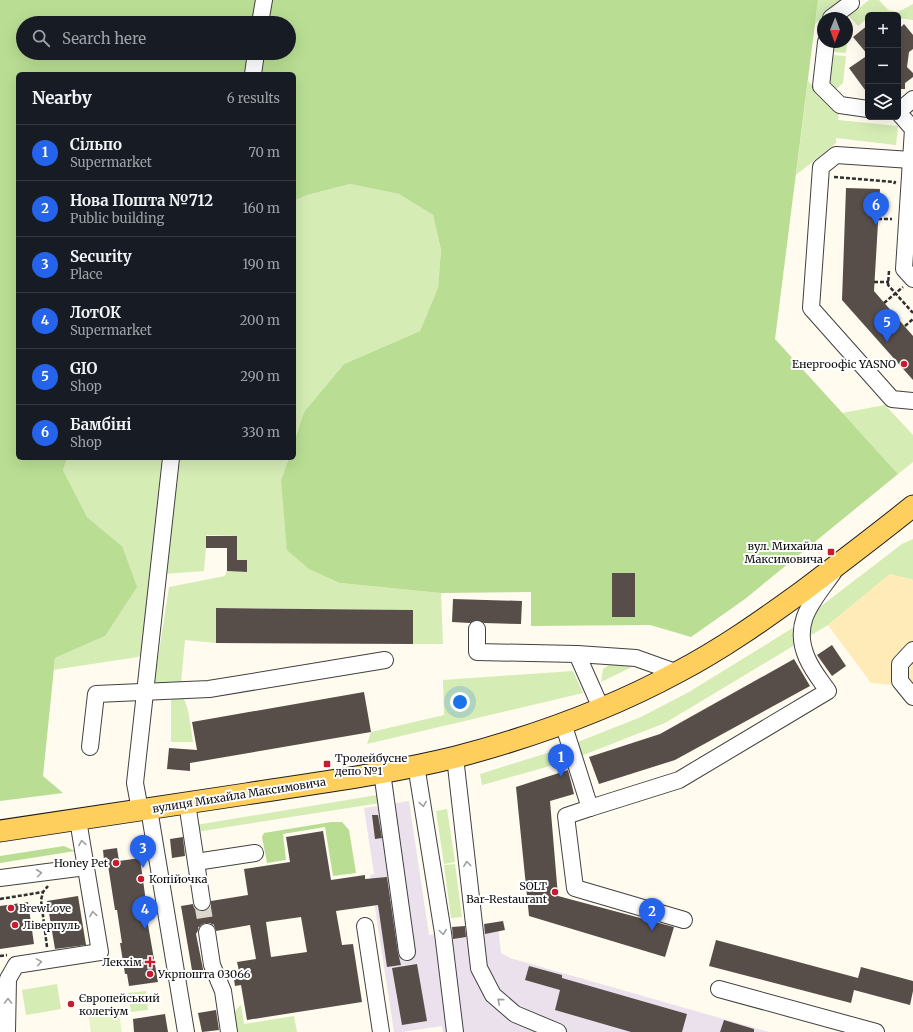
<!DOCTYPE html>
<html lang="en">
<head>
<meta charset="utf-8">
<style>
  :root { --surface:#171b24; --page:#20242c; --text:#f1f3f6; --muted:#9ea1a6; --line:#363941; --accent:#2563eb }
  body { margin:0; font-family:Merriweather,serif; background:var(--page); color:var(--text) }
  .controls { position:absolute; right:12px; top:12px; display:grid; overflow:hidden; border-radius:6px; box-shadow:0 4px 16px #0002 }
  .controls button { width:36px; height:36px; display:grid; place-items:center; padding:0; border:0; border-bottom:1px solid var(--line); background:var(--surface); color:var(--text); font:20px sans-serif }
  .compass { position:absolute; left:817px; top:12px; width:36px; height:36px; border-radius:50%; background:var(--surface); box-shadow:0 4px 16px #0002; rotate:181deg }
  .you { position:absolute; left:460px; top:702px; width:14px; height:14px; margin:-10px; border:3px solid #fff; border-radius:50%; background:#1a73e8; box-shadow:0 0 0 6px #1a73e833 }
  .badge { display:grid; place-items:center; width:26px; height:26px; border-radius:50%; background:var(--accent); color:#fff; font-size:13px; font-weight:700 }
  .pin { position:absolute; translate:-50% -33px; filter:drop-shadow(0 1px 2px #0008) }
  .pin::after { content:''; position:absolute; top:21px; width:14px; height:12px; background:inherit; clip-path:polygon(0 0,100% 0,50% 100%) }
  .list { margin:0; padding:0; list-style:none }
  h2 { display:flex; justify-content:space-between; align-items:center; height:52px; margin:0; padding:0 16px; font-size:17px }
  h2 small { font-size:13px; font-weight:400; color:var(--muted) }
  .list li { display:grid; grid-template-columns:26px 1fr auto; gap:12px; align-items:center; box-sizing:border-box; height:56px; padding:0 16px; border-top:1px solid var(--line) }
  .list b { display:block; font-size:15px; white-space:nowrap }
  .list p { margin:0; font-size:13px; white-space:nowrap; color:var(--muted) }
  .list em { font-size:13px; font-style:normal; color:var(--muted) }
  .icon { flex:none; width:22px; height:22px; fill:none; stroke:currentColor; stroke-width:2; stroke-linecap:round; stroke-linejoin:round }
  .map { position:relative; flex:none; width:913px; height:1032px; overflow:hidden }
  .search { position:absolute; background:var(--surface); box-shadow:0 4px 16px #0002; left:16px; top:16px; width:280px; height:44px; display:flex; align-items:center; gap:10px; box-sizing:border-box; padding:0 14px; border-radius:22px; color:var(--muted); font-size:15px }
  .panel { position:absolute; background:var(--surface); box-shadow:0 4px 16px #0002; left:16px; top:72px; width:280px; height:388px; border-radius:6px }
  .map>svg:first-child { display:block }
  .industrial { fill:#ebe1ed }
  .green { fill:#d5ecb5 }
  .forest { fill:#b9de93; fill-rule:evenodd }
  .sand { fill:#ffebb7 }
  .pitch { fill:#e6f3c7 }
  .building { fill:#574e49; fill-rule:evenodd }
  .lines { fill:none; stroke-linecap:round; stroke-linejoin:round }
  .minor-tunnel { stroke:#dbd7cc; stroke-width:16; stroke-dasharray:16 8; stroke-linecap:butt }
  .minor-casing { stroke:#414141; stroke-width:18 }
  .major-casing { stroke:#1f1f1f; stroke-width:23 }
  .path { stroke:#303030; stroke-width:2.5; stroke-dasharray:4 2; stroke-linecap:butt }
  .minor { stroke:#fff; stroke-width:16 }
  .major { stroke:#ffcf5e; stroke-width:21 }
  .oneway { stroke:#9f9f9f }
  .poi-dot { fill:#c81b2d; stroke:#fff; stroke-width:1.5 }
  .labels { text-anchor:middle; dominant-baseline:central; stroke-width:4; stroke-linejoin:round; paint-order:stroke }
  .poi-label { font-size:11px; fill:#0e0e0e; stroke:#fff; text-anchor:start }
  .street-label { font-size:11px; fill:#0e0e0e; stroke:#fff }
</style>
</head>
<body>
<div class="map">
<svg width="913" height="1032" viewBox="0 0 913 1032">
  <rect width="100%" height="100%" fill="#fffbee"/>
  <polygon class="industrial" points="409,801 429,935 498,926 501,953 510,958 769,1032 443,1032 442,1026 402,1032 394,1032 370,875 374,874 364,808"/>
  <g class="green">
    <polygon points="818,0 844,0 815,24"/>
    <polygon points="869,0 879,0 888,10 898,12 913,4 913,20 898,18 898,15 868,15 868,18 858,26 849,16"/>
    <polygon points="847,24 849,27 846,53 833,52 834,42 847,42"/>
    <polygon points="832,55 846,56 843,83 836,89 829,81"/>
    <polygon points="808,81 839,114 838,120 898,126 896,145 836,138 836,143 796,175"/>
    <polygon points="350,184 399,194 433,215 441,250 438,288 420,331 344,364 304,412 294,442 294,201 307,195"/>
    <polygon points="885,405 913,435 913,462 898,474 842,413"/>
    <polygon points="67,458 167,458 146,651 138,657 59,669 54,670 55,658 105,636 122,546 87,517 63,470"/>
    <polygon points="176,458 289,458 281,480 340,583 441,593 443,644 413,644 413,610 216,608 216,643 185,640 181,683 154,684 169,587 225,576 227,571 247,572 247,560 227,560 229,548 237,536 207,535 204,571 164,574"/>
    <polygon points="913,539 913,580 890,574 828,625 665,723 568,761 482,785 480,774 560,749 641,717 689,692 791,629 902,544"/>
    <polygon points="613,662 636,665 601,682 603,669"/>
    <polygon points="573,671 583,693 367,744 371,732 444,715 443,680"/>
    <polygon points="171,697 184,699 188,710 193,742 171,742"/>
    <polygon points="377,795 380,803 196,832 196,825"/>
    <polygon points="447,809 455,862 444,864 436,811"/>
    <polygon points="455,864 462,917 451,918 444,865"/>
    <polygon points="57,984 61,1009 26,1015 22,990"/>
    <polygon points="146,991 148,1010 131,1012 128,993"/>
    <path d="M241,1005l3,19 50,-8 3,16h-61c-2,-12 -6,-18 5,-27z"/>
  </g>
  <g class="forest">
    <path d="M0,0h818l-43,339 123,135 -153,125 -54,38 -41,-12 -119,1v-34l-90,1 -101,-10 -31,-14 -22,-19 -6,-70 8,-22h5v-16l10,-30 40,-48 76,-33 18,-43 3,-38 -8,-35 -34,-21 -49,-10 -43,11 -13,6v-127h-276v384h49l-4,12 24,47 35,29 15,41 -32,49 -50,22 -12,118 20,17 -63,8zM23,23h266v30h-266z"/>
    <polygon points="331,822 342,822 349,830 350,836 356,873 333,876 325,827 283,834 286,860 267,863 262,837 264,833"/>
    <polygon points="64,846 75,851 0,863 0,856"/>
  </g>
  <polygon class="sand" points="890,574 913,580 913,687 871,683 828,625"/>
  <polygon class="pitch" points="118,1007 122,1032 91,1032 88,1012"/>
  <g class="building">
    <polygon points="904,24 913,35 913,49 909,52 907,67 913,73 913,77 905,83 905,89 898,89 898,30"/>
    <polygon points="868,25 868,94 849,68 868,55 853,37"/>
    <polygon points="846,188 880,189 874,291 913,336 913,380 842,300"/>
    <polygon points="206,536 237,536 237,560 247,560 247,572 227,571 227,548 206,548"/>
    <rect x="612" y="573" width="23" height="44"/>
    <polygon points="453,599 522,601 521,624 484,623 477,620 470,623 452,622"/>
    <polygon points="216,608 413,610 413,644 216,643"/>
    <polygon points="832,645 846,666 832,676 817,655"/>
    <polygon points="794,659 810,686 675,760 599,784 589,757 660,734"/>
    <polygon points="364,692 371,732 190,763 190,771 167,769 169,748 197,750 192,722"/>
    <polygon points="568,770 574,794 550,801 558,896 674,927 665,957 529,916 516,787"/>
    <polygon points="372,815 378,815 382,838 375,839"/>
    <path d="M323,831l8,49 34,-5v4l22,-2 11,76 3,12 -14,2 -9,-62 -42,6 6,34 11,-1 9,58 -115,18 -6,-35 -6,1 -2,-14 6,-1 -2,-9 19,-3 -6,-34 -34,6 -2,-5 -4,-3h-5l-4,2 -5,9 8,40 -11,2 -12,-70 12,-2 1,4 4,3h6l4,-1 3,-4v-5l37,-6 -4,-26 46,-7 -4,-25zM301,917l6,35 -36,5 -5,-35z"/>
    <polygon points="183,837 185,856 172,858 170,839"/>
    <polygon points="117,848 119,861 140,858 146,902 144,902 158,982 129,986 127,974 125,974 120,943 122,943 117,910 115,910 107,859 104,860 103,850"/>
    <polygon points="78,896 86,945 55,949 47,901"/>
    <polygon points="28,902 34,944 0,949 0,906"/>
    <polygon points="503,921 505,930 485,934 484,924"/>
    <polygon points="465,926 466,937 453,939 452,927"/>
    <polygon points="716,940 858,978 861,967 913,981 913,991 910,1005 854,990 851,1003 709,966"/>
    <polygon points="417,964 427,1021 402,1025 392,968"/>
    <polygon points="529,966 562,975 562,978 687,1014 682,1032 631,1032 555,1010 560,990 525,980"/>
    <polygon points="216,1010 219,1030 202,1032 198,1013"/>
    <polygon points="165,1014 168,1032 134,1032 133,1019"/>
    <polygon points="724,1020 754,1029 754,1032 720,1032"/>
  </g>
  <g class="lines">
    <polyline class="minor-tunnel" points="202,902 207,932"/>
    <defs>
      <g id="minor">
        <polyline points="831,18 851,3"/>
        <polyline points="260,23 264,0"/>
        <polyline points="826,42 821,86 840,105 868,109"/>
        <polyline points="253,74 256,53"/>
        <polyline points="913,99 898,112 913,129 904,269 913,279"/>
        <polyline points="911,160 836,155 821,167 811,308 892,399 913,401"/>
        <polyline points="477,629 477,652 577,654 601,708"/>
        <polyline points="913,650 900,664 900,681 913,697"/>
        <polyline points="577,654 636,658 678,673"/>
        <path d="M563,723l27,85 89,-28 149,-89c-7,-10 -16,-21 -21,-33 -16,-36 7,-58 26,-85"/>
        <polyline points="90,747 96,694 209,689 385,660"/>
        <polyline points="455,757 479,968 493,995 515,1014 558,1032"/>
        <polyline points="416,765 443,933 455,1032"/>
        <polyline points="382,772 407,952"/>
        <polyline points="187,803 202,902"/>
        <polyline points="590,808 566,816 575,888 684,920"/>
        <polyline points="149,809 186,1032"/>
        <polyline points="140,810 135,783 171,458"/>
        <polyline points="196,862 255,853"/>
        <polyline points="0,878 86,867"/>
        <polyline points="365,926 381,1032"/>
        <polyline points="207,932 212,965 223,991 229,1032"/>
        <polyline points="719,989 876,1032"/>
        <polyline points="7,1032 8,979 16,965 100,952 78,820"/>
      </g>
      <path id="major" d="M0,831c82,-12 164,-24 246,-37 70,-11 141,-20 210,-37 76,-20 152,-47 222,-85 44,-23 85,-52 125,-81 37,-28 74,-56 110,-85"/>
    </defs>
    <use href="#minor" class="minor-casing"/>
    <use href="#major" class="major-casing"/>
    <g class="path">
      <polyline points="834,177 895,182 894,184"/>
      <polyline points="878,219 892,219"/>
      <polyline points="889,271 888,285 913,313"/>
      <polyline points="874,282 889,282"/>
      <polyline points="884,303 903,287"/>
      <polyline points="905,326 913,319"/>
      <polyline points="0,899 43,892"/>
      <polyline points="47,947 41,900 43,892 48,886"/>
      <polyline points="0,956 7,955"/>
    </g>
    <use href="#minor" class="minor"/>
    <use href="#major" class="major"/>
  </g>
  <defs><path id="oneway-chevron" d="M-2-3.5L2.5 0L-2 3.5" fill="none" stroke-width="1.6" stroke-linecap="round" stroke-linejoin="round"/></defs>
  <g class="oneway">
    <use href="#oneway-chevron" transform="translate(423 804) rotate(81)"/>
    <use href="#oneway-chevron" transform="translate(82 843) rotate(-99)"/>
    <use href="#oneway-chevron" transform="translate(467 864) rotate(-97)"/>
    <use href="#oneway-chevron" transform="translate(39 873) rotate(-7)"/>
    <use href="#oneway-chevron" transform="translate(93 914) rotate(-99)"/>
    <use href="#oneway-chevron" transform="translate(443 932) rotate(82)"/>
    <use href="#oneway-chevron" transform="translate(39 962) rotate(-9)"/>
    <use href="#oneway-chevron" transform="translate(8 1001) rotate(-90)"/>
    <use href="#oneway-chevron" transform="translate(500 1001) rotate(-140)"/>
  </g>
  <g class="poi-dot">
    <circle cx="904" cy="364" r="4"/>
    <rect x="827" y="548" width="8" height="8" rx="2"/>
    <rect x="323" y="760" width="8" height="8" rx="2"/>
    <circle cx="116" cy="863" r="4"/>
    <circle cx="141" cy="879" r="4"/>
    <circle cx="555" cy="892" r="4"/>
    <circle cx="11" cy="908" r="4"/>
    <circle cx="15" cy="925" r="4"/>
    <path d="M148 956h4v4h4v4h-4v4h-4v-4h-4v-4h4z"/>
    <circle cx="150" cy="974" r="4"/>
    <circle cx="71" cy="1004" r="4"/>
  </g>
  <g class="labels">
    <g class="poi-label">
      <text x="896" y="364" text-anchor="end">Енергоофіс YASNO</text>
      <text x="823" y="546" text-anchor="end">вул. Михайла<tspan x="823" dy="13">Максимовича</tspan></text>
      <text x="335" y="758">Тролейбусне<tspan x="335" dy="13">депо №1</tspan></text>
      <text x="108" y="863" text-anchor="end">Honey Pet</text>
      <text x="149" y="879">Копійочка</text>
      <text x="547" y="886" text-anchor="end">SOLT<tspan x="547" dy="13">Bar-Restaurant</tspan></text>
      <text x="19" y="908">BrewLove</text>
      <text x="23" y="925">Ліверпуль</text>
      <text x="142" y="962" text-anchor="end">Лекхім</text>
      <text x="158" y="974">Укрпошта 03066</text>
      <text x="79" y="998">Європейський<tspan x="79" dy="13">колегіум</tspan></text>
    </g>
    <g class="street-label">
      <text transform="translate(239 795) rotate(-9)">вулиця Михайла Максимовича</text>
    </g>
  </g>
</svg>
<div class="controls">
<button>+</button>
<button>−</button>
<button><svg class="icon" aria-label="layers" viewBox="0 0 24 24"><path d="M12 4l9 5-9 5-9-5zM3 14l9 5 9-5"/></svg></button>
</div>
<svg class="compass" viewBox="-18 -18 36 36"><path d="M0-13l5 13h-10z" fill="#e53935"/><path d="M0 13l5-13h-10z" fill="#9ea1a6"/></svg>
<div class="you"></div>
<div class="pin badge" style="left:561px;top:777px">1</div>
<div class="pin badge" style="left:652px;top:931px">2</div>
<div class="pin badge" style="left:143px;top:868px">3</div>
<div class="pin badge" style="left:145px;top:929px">4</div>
<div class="pin badge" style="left:887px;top:342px">5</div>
<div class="pin badge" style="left:876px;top:225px">6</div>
<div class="search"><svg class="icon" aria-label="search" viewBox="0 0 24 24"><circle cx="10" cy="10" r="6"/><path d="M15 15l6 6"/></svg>Search here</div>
<section class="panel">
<h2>Nearby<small>6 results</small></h2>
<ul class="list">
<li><span class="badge">1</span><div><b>Сільпо</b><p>Supermarket</p></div><em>70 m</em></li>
<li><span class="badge">2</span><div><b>Нова Пошта №712</b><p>Public building</p></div><em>160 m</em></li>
<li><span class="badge">3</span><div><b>Security</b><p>Place</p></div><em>190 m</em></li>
<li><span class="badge">4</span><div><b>ЛотОК</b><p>Supermarket</p></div><em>200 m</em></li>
<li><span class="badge">5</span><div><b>GIO</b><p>Shop</p></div><em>290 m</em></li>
<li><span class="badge">6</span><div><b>Бамбіні</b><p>Shop</p></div><em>330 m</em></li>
</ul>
</section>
</div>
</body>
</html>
